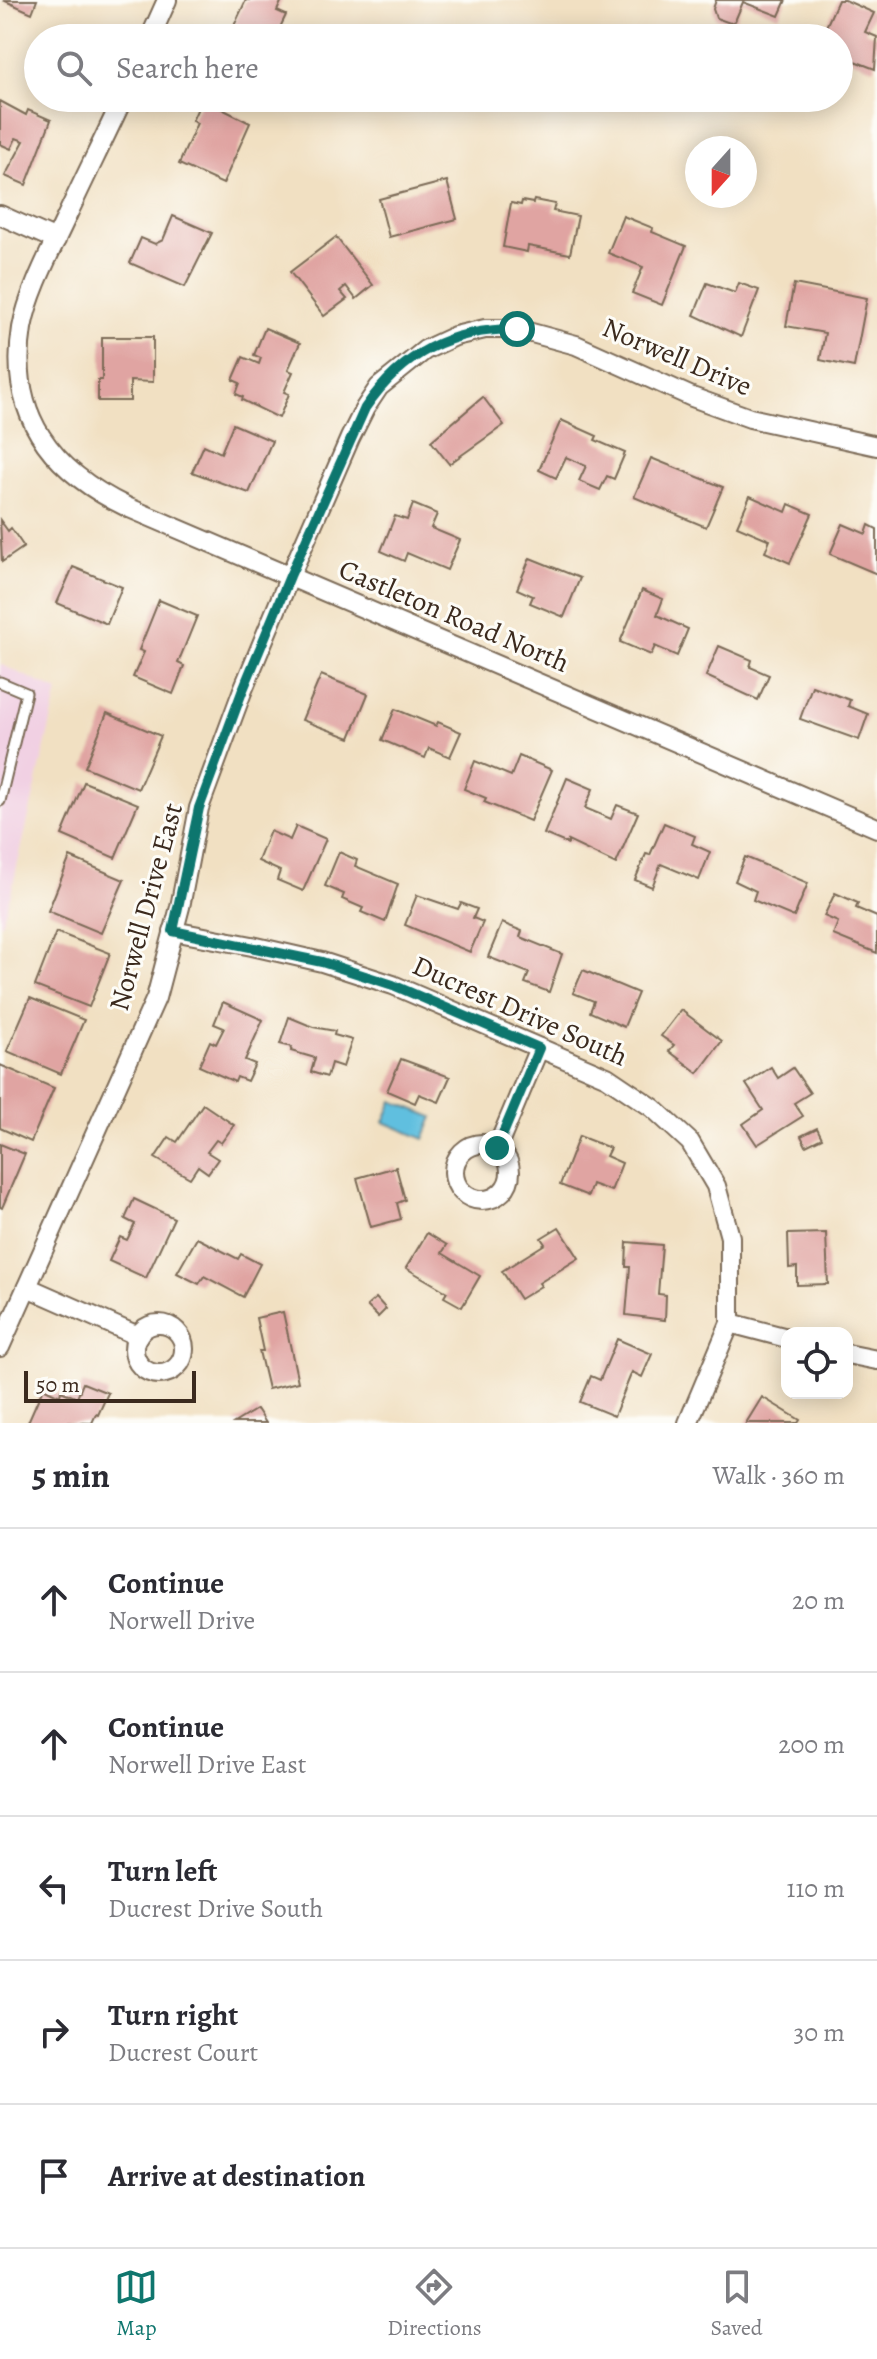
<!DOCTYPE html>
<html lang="en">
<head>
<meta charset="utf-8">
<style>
  :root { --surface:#fff; --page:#f2f2f3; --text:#2b2b33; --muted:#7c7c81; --line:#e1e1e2; --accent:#0f766e }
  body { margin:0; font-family:Alegreya,serif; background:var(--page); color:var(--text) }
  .controls { position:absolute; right:24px; bottom:24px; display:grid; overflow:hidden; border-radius:16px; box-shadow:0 4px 20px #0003 }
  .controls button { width:72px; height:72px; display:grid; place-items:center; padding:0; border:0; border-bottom:2px solid var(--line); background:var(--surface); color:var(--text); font:40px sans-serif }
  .compass { position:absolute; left:685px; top:136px; width:72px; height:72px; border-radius:50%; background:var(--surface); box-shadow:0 4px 20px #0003; rotate:201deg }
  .scale { position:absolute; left:24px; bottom:20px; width:172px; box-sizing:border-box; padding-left:8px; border:4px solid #3b2a1e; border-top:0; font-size:22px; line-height:28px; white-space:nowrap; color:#3b2a1e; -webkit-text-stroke:6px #fdfcf7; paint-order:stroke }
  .stop { position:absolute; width:24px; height:24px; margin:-18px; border:6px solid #0f766e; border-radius:50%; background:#fff }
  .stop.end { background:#0f766e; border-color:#fff; box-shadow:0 2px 8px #0008 }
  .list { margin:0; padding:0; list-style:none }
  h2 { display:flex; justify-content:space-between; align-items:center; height:104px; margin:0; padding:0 32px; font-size:34px }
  h2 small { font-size:26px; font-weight:400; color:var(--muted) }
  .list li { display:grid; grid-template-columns:52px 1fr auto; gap:24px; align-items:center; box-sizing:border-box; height:144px; padding:0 32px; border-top:2px solid var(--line) }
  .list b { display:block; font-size:30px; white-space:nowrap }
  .list p { margin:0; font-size:26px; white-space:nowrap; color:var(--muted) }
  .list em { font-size:26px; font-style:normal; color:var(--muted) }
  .icon { flex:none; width:44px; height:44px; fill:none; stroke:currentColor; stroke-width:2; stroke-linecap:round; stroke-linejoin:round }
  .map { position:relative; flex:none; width:877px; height:1423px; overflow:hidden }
  .search { position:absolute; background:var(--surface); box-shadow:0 4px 20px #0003; left:24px; right:24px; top:24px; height:88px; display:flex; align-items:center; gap:20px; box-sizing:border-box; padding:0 28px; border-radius:44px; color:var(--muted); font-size:30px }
  .sheet { height:824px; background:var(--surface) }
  nav { display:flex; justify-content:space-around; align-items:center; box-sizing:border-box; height:112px; border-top:2px solid var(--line); background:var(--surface); font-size:22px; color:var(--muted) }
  nav a { display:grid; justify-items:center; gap:4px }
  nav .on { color:var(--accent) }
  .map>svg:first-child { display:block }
  .built { fill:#f1d0e3 }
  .water { fill:#61bfdf; stroke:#4e747e; stroke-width:2 }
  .building { fill:#e0a4a2 }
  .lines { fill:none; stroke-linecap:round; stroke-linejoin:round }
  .service-casing { stroke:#7b6a57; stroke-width:13 }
  .minor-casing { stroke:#7b6a57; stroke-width:22 }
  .service { stroke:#fff; stroke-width:9 }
  .minor { stroke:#fff; stroke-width:18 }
  .route { stroke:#0f766e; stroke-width:10 }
  .labels { text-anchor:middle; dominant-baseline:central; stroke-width:6; stroke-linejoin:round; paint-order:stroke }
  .street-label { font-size:28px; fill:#3b2a1e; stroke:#fdfcf7 }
</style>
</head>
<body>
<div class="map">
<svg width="877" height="1423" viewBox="0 0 877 1423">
  <rect width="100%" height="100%" fill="#fdfcf7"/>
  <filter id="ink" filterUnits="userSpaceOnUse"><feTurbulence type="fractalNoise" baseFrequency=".0125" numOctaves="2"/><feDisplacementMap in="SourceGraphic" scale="16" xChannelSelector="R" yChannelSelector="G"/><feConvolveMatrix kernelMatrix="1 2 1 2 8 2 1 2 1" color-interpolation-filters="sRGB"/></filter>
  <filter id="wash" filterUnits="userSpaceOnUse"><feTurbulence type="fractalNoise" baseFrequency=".006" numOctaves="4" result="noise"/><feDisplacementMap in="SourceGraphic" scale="32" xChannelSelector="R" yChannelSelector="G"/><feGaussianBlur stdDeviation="1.8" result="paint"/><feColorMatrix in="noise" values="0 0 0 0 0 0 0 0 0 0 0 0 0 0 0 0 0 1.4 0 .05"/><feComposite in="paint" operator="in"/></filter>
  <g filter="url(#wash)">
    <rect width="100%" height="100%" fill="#f1e0c2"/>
    <polygon class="built" points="0,664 58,691 11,893 0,927"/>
    <polygon class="water" points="393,1101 433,1117 424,1139 384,1122"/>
    <g id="blocks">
      <g class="building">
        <polygon points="3,0 37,0 32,13"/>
        <polygon points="246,0 282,0 277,11 286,15 275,38 248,38 232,30"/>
        <polygon points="716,0 786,0 779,16 743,2 735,21 730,23 716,18 713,9"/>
        <polygon points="838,0 845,0 874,13 865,32 877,37 875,69 839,55 839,38 821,38"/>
        <polygon points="202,99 250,123 223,184 179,164 197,123 192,121"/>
        <polygon points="0,101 26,115 28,110 51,120 26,185 5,176 24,141 16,138 11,149 0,144"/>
        <polygon points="447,181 457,219 389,237 379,199"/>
        <polygon points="534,200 555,204 553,211 578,216 570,254 528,246 527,252 503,247 511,203 521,205 522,201 533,203"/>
        <polygon points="173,216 212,233 185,287 130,263 141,238 155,244 163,240"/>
        <polygon points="623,216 653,228 652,232 686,246 662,305 632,293 643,267 608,253"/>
        <polygon points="336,237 373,285 356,299 346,286 340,291 347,299 324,316 290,272"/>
        <polygon points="707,283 735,293 739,283 759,290 741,337 694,315"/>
        <polygon points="794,284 867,298 854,367 820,360 825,333 786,326"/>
        <polygon points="265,328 300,343 288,370 293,372 284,392 289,394 279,418 242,400 243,397 236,394 240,383 233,380 243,357 259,364 261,358 254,355"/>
        <polygon points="102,337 153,337 153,382 130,381 130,401 98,401 98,380 102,380"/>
        <polygon points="483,397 504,425 449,464 431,441"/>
        <polygon points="561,420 597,436 595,440 625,453 614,479 607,476 600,490 579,481 586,466 566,457 556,478 539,470"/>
        <polygon points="233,424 272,441 249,493 192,472 204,445 221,453"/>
        <polygon points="651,458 723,487 706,527 634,497"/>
        <polygon points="750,496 786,512 789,504 812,514 790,563 765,552 770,540 737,526"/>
        <polygon points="413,504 437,514 431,528 460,540 447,570 407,553 404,561 381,551 395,516 407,520"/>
        <polygon points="0,520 8,531 11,528 24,547 2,562"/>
        <polygon points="843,524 866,534 869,525 877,529 877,574 830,554"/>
        <polygon points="530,558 580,578 564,617 530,603 533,596 517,589"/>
        <polygon points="73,567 122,587 107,624 57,603"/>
        <polygon points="642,590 663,599 657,615 688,629 677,656 655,646 651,655 620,642"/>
        <polygon points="159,600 197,616 178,663 184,666 173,694 133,677 144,652 139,650"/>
        <polygon points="719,646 752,660 750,667 769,675 758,700 706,676"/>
        <polygon points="321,675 368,694 350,738 302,720"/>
        <polygon points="812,686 850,700 848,706 868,714 859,740 800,719"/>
        <polygon points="395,709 436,726 438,722 461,732 450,757 429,748 425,758 382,740"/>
        <polygon points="107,713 161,736 138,789 85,767"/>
        <polygon points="519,756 552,770 530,821 484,802 486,798 464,789 475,761 511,776"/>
        <polygon points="567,778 593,789 585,808 611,819 617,805 638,813 616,864 568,841 568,844 544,834"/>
        <polygon points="84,782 138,804 115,858 62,835"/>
        <polygon points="664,823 695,836 692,844 710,852 699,880 661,864 652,887 635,880 646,854 650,855"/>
        <polygon points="296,826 326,839 303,891 277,880 280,871 258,861 270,831 290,840"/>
        <polygon points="339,852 357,860 355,866 398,884 385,922 361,912 363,908 342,899 344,894 325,886"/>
        <polygon points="70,857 124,880 101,933 48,911"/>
        <polygon points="745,857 808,883 794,917 753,900 756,891 735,881"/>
        <polygon points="835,893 858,903 856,908 877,917 877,953 833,935 838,922 824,916"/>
        <polygon points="417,895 458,909 461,903 477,909 473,918 483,922 470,952 405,925"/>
        <polygon points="502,923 522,931 520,937 562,954 549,992 525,983 529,973 488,957"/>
        <polygon points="56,932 110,953 89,1007 35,986"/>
        <polygon points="583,970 638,993 624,1027 590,1012 594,1001 573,993"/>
        <polygon points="30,998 84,1020 61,1074 7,1051"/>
        <polygon points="223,1002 263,1020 245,1060 255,1064 247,1081 237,1077 235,1082 199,1066 210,1041 216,1044 224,1028 214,1024"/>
        <polygon points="681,1010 722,1041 698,1073 669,1051 674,1045 661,1036"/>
        <polygon points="289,1017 313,1027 335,1031 334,1035 352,1040 343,1067 331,1063 327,1077 311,1072 315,1058 291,1051 292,1047 280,1044"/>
        <polygon points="401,1059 450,1077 439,1102 419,1094 415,1103 387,1091"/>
        <polygon points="0,1065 54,1088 31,1142 0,1128"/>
        <polygon points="771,1067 778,1078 793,1068 810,1093 794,1103 803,1116 757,1145 743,1124 763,1110 746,1084"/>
        <polygon points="203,1104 234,1125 221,1143 216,1140 207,1152 218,1159 208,1173 198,1166 190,1178 155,1158 169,1137 177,1142"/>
        <polygon points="817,1128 822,1138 806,1146 801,1136"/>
        <polygon points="579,1136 610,1148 606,1156 622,1163 611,1191 592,1184 588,1196 560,1185"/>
        <polygon points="0,1144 25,1154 2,1208 0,1207"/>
        <polygon points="396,1167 405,1200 397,1203 401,1219 371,1227 357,1178"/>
        <polygon points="134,1199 174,1218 146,1278 109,1261 120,1237 127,1240 135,1224 125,1219"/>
        <polygon points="559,1227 579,1258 539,1283 541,1286 520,1299 502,1271 545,1244 541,1238"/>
        <polygon points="427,1233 447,1245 442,1253 480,1276 462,1307 444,1297 447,1292 406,1268"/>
        <polygon points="826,1233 828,1284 797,1285 797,1267 789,1268 788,1234"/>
        <polygon points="197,1238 238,1259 241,1254 260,1264 243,1297 204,1276 199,1284 177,1273"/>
        <polygon points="627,1242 662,1245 658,1294 666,1295 665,1320 626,1315 630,1267 626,1267"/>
        <polygon points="376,1298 386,1309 378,1317 367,1306"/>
        <polygon points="283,1312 298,1382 268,1389 259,1351 263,1351 256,1318"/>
        <polygon points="617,1339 652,1354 642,1377 632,1372 614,1416 580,1402 591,1376 600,1380"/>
        <polygon points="83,1383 108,1393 98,1415 96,1414 92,1423 28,1422 43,1388 60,1396 61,1391 77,1398"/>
        <polygon points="762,1397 800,1420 798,1423 746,1423"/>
        <polygon points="257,1409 266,1423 234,1423"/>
      </g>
    </g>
  </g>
  <g filter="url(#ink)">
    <use href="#blocks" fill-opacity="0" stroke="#7b6a57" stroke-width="2"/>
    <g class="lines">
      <defs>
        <polyline id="service" points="0,682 26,693 0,801"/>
        <g id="minor">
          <polyline points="150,38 167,0"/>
          <path d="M123,98c-19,41 -39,81 -58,122 -15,32 -37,74 -43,108 -14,87 30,143 105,179l750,321"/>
          <polyline points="0,215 56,240"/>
          <polyline points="173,931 252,946 322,962 393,985 607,1077 653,1108 690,1142 716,1186 730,1237 730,1323 688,1423"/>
          <circle cx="482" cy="1172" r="28"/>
          <polyline points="497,1148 539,1048"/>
          <polyline points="27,1287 138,1336"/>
          <polyline points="730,1323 787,1338"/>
          <circle cx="159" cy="1349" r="25"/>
          <polyline points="0,1347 156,998 180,907 199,808 242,692 290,576 350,438 365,408 379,387 425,350 455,336 485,329 517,329 576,345 692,397 750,418 877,446"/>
          <polyline points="847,1354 877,1360"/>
        </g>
      </defs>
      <use href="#service" class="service-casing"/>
      <use href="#minor" class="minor-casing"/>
      <use href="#service" class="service"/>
      <use href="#minor" class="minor"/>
    </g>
  </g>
  <g class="lines" filter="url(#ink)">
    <path class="route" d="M497,1148l42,-100 -146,-63 -71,-23 -149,-31 26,-123 43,-116 48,-116 75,-168c38,-55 85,-79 152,-79"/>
  </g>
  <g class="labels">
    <g class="street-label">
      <text transform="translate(677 357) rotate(23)">Norwell Drive</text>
      <text transform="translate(454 616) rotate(23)">Castleton Road North</text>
      <text transform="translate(146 907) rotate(-75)">Norwell Drive East</text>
      <text transform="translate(520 1011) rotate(24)">Ducrest Drive South</text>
    </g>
  </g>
</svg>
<div class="controls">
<button><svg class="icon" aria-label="locate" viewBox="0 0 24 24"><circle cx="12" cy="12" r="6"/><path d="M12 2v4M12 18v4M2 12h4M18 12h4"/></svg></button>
</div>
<svg class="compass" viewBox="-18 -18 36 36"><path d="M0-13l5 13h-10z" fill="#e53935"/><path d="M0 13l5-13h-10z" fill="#7c7c81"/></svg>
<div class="scale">50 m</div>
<div class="stop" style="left:517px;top:329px"></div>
<div class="stop end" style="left:497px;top:1148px"></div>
<div class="search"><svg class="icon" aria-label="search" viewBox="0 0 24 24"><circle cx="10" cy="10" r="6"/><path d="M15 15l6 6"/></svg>Search here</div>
</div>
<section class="sheet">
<h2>5 min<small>Walk · 360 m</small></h2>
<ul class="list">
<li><svg class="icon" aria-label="ahead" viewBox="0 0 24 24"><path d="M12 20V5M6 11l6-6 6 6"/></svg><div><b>Continue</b><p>Norwell Drive</p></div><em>20 m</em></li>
<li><svg class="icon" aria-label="ahead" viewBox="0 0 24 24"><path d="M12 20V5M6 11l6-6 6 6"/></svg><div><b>Continue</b><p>Norwell Drive East</p></div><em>200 m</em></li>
<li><svg class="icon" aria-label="left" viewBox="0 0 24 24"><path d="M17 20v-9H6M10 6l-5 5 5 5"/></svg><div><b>Turn left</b><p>Ducrest Drive South</p></div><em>110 m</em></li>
<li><svg class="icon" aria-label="right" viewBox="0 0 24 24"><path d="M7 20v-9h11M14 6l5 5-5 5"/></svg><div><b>Turn right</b><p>Ducrest Court</p></div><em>30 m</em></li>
<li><svg class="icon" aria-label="arrive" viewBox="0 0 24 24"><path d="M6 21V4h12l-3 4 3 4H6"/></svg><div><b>Arrive at destination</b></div></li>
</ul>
</section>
<nav>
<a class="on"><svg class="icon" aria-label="map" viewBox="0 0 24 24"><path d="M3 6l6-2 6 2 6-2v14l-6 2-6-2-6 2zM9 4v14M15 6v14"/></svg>Map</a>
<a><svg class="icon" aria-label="directions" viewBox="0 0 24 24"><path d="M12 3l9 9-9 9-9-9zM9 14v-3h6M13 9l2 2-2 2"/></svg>Directions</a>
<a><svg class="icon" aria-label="saved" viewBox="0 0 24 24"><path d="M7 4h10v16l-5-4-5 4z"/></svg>Saved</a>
</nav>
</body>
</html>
